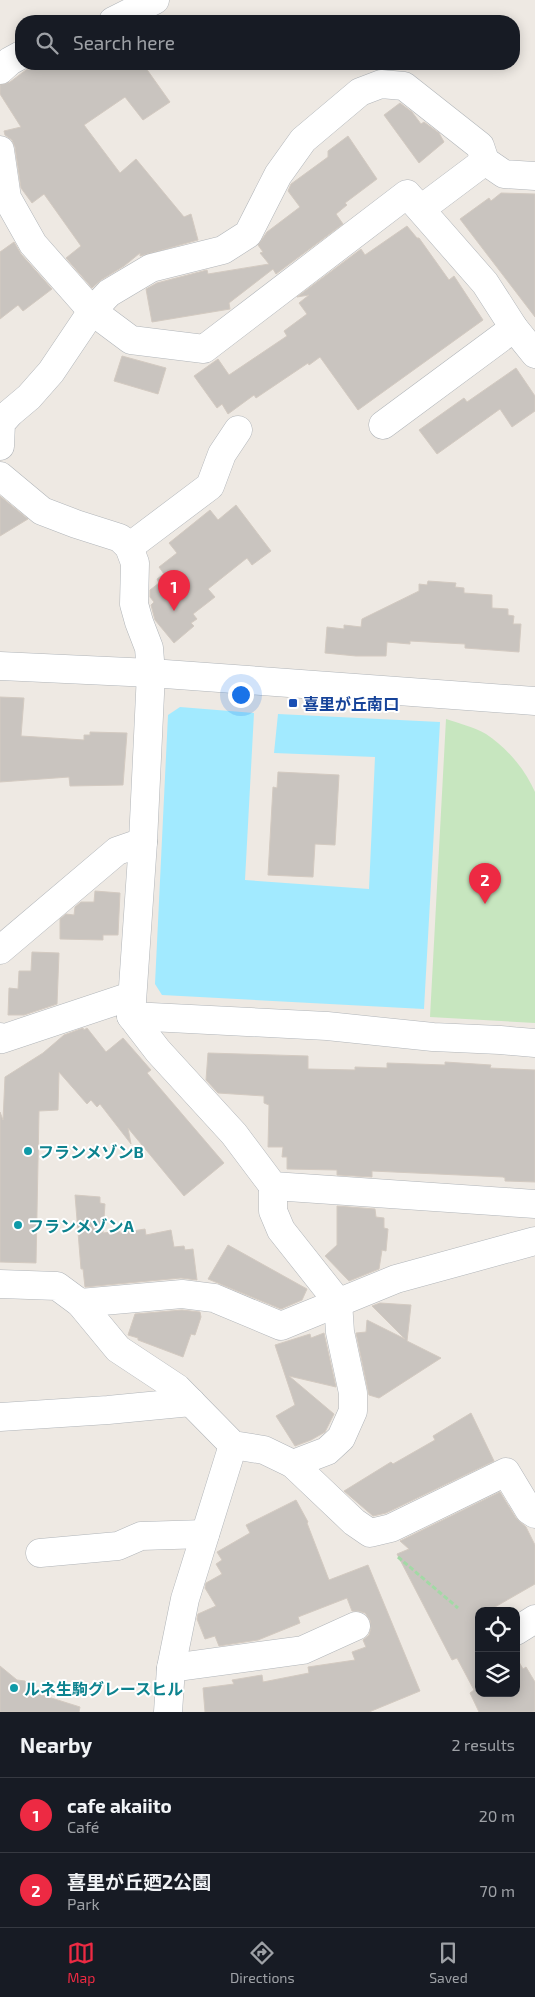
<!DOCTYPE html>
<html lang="en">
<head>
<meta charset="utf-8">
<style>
  :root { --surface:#171b24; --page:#20242c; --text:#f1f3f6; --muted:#9ea1a6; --line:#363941; --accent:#ed2a43 }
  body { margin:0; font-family:"Exo 2","Noto Sans JP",sans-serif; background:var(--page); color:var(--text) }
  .controls { position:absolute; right:15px; bottom:15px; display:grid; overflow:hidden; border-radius:10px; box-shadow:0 2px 12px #0003 }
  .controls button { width:45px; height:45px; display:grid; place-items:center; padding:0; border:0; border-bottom:1px solid var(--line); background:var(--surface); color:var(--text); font:25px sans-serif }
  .you { position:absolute; left:240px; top:694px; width:18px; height:18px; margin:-12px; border:4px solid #fff; border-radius:50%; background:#1a73e8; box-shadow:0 0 0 8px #1a73e833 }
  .badge { display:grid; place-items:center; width:32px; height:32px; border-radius:50%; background:var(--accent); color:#fff; font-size:16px; font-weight:700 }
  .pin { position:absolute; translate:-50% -41px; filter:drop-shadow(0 1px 2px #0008) }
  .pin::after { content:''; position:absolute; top:26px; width:18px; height:15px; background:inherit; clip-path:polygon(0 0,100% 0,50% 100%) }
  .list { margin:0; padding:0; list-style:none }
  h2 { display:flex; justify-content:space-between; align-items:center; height:65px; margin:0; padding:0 20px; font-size:21px }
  h2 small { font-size:16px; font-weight:400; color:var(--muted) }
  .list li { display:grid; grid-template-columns:32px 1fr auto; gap:15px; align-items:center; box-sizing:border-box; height:75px; padding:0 20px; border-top:1px solid var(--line) }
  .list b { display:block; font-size:19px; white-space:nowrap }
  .list p { margin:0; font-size:16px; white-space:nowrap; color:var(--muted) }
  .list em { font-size:16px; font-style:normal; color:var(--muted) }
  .icon { flex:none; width:28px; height:28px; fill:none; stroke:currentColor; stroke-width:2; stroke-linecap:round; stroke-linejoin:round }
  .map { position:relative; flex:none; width:535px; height:1712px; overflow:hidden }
  .search { position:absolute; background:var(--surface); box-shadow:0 2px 12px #0003; left:15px; right:15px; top:15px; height:55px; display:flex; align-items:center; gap:12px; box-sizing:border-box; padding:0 18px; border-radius:20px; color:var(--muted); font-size:19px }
  .sheet { height:215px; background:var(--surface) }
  nav { display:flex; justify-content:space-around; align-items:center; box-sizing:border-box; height:70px; border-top:1px solid var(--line); background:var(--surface); font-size:14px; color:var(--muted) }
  nav a { display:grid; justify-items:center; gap:2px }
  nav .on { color:var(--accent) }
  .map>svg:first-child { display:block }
  .green { fill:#c7e6bf }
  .water { fill:#a2eaff }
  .building { fill:#c9c4bf; stroke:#d3cac1 }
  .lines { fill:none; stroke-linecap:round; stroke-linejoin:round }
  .minor-casing { stroke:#b1b5b9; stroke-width:29 }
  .path { stroke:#a2d9a5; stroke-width:3; stroke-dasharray:5 2.5; stroke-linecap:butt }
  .minor { stroke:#fff; stroke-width:28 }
  .transit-dot { fill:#1a4fb4; stroke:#fff; stroke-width:2 }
  .culture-dot { fill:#0f9aa8; stroke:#fff; stroke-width:2 }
  .labels { text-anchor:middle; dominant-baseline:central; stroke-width:4; stroke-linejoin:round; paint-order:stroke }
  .transit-label { font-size:16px; font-weight:bold; fill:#164399; stroke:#fff; text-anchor:start }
  .culture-label { font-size:16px; font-weight:bold; fill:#0d838f; stroke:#fff; text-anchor:start }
</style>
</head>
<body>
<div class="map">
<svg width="535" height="1712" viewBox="0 0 535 1712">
  <rect width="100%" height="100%" fill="#eee9e3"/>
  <path class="green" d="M446,719c12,4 28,8 40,15 21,14 39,35 49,58v231l-105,-6z"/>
  <polygon class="water" points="180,707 254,713 245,880 369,889 375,757 274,753 278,714 440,722 424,1009 162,995 155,984 168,715"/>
  <g class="building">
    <polygon points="34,64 143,64 170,102 143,120 125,97 84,125 120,173 136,159 184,217 191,214 198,240 140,256 140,253 124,266 101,280 92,288 66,258 81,246 44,194 32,203 21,188 15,147 12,140 5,135 4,131 21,127 0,94 0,85 10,82"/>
    <polygon points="400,103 412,112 421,124 424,122 439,133 444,142 419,163 384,115"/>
    <polygon points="348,136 377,179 345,203 347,205 336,214 343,224 276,274 273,269 229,303 230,309 152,322 146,289 157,283 207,270 208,274 269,264 260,253 263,252 258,245 267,232 300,207 288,191 291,184 328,157 328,151"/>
    <polygon points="501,193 535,194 535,317 460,219 489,198 491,201"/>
    <polygon points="407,226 417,238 419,238 449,280 454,276 483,320 358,410 320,357 309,365 308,363 256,398 254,395 228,414 222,404 217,408 194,376 218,359 229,375 287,336 284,331 307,314 299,303 309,295 297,297 361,249 365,255"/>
    <polygon points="14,242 21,254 52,289 23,311 18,305 0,319 0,252"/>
    <polygon points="122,356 166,368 158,394 114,381"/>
    <polygon points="516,368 535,396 535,411 512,427 500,409 437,454 419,430 464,398 467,402"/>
    <polygon points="0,496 28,519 0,536"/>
    <polygon points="236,505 271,551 252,565 247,558 208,589 215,597 193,614 197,619 191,623 194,626 174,643 155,620 151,605 154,602 150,597 150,590 159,583 157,579 164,574 159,567 177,553 169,543 210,510 218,520"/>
    <polygon points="428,581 456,583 455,587 464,588 464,593 492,595 492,608 508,609 508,615 514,616 513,624 521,624 519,652 465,648 465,644 410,641 410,644 387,642 386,656 356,656 325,653 327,627 344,629 344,625 361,627 362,619 419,591 419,584 427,585"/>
    <polygon points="0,697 24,698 21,736 84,740 84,735 90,735 90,732 127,733 123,785 70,786 69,777 0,782"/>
    <polygon points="278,772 339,775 335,845 315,844 313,877 268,875 273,787 277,788"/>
    <polygon points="95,891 120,893 118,935 103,935 103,940 60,939 60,919 66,914 74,915 75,907 81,902 94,902"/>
    <polygon points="32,952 59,953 57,1004 24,1015 8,1015 9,988 18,989 19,971 31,971"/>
    <polygon points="83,1028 84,1030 87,1028 106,1052 123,1038 151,1070 147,1073 224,1163 184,1196 128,1128 131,1144 100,1104 97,1107 91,1100 87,1104 59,1072 58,1110 39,1111 36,1263 0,1262 0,1112 3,1120 5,1077 43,1053 64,1035"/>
    <polygon points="208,1053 308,1056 308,1069 355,1070 355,1067 387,1068 387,1063 445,1065 445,1062 491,1065 490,1068 535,1070 535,1182 505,1181 505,1178 503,1177 372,1171 372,1177 337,1175 337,1170 287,1169 287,1157 282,1157 283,1147 268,1147 269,1105 264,1103 264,1096 218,1093 206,1080"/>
    <polygon points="75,1195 100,1197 100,1203 105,1204 103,1233 120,1231 120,1233 145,1229 146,1235 171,1230 174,1247 184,1246 185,1250 193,1249 197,1280 181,1278 85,1287 83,1269 81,1269"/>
    <polygon points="337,1206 375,1209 376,1217 384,1218 384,1228 388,1229 386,1251 382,1250 379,1269 349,1281 325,1256 337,1245"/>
    <polygon points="228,1245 307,1289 302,1300 281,1309 208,1279"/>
    <polygon points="380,1303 411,1305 407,1341 441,1358 379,1398 369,1395 356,1333 366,1332 367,1320 405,1339 372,1306"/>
    <polygon points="182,1310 200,1312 201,1317 195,1335 191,1334 183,1357 138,1340 138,1338 128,1335 135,1314"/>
    <polygon points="324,1333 336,1387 289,1376 334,1414 325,1432 311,1440 295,1446 276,1416 295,1405 275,1345 310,1334 311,1338"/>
    <polygon points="471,1413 494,1461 386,1513 373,1516 344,1491 391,1462 393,1464 435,1440 433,1436"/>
    <polygon points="500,1492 516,1518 526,1527 535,1545 535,1584 488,1611 479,1611 479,1693 516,1693 516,1663 519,1662 523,1669 526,1667 535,1682 535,1712 479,1712 470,1693 474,1690 457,1658 452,1660 397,1554 409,1549 400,1541"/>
    <polygon points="296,1500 308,1522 307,1523 329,1580 368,1565 420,1691 369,1712 205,1712 203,1688 234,1684 232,1680 262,1675 263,1682 309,1673 308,1667 355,1660 352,1652 366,1647 363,1640 369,1635 371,1628 370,1620 365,1613 358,1611 352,1611 347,1598 298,1617 300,1623 258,1640 219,1646 215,1636 205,1639 197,1619 198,1614 216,1606 205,1588 206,1583 222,1574 216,1564 222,1560 217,1552 250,1533 246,1525"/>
    <polygon points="0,1666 17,1680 25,1681 29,1691 80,1707 79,1712 0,1712"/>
  </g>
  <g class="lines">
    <defs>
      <g id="minor">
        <polyline points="113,21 155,0"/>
        <polyline points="0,70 10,61 21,55"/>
        <polyline points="0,150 7,198 33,244 92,311 131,340 204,349 407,194 485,283 514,328 535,354"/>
        <polyline points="421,209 485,161 504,174 535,176"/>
        <polyline points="383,425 514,328"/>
        <polyline points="0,446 1,423 10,413 29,397 51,372 92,311 109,293 151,268 223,250 248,234 278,175 303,140 360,92 381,84 404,86 480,146 485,161"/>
        <polyline points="0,476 42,511 76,524 120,538 129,547 135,563 134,604 139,622 149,648 151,673 143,842 131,1016 158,1051 234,1134 273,1186 535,1204"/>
        <polyline points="129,547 210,486 222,454 238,430"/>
        <polyline points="0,666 151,673 535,701"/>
        <polyline points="0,950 117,851 143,842"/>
        <polyline points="131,1016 327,1026 433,1037 500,1040 535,1043"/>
        <polyline points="0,1037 2,1039 131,996"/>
        <polyline points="273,1186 273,1211 281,1230 338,1302 340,1332 353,1393 353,1411 341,1438 327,1451 293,1464"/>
        <polyline points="0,1284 57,1286 80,1303 118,1349 177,1388 233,1445 264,1450 293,1464 354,1522 370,1533 391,1528 506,1472 529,1510 535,1514"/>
        <polyline points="80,1303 182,1294 214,1298 281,1326 396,1279 535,1241"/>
        <polyline points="0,1417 108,1410 191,1402"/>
        <polyline points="40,1553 118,1546 141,1536 205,1534"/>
        <polyline points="516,1631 535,1619"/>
        <polyline points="171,1668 303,1650 356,1626"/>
        <polyline points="168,1712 171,1668 185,1599 233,1445"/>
      </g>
    </defs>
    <use href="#minor" class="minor-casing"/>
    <polyline class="path" points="398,1557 458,1608"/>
    <use href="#minor" class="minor"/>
  </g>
  <rect class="transit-dot" x="288" y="698" width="10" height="10" rx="2.5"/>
  <g class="culture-dot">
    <circle cx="28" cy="1151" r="5"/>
    <circle cx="18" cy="1225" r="5"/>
    <circle cx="14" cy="1688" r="5"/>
  </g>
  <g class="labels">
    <g class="transit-label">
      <text x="303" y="703">喜里が丘南口</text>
    </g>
    <g class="culture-label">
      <text x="38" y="1151">フランメゾンB</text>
      <text x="28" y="1225">フランメゾンA</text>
      <text x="24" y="1688">ルネ生駒グレースヒル</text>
    </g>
  </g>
</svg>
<div class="controls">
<button><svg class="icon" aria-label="locate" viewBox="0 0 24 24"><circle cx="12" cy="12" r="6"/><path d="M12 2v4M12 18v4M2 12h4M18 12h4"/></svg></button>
<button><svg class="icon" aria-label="layers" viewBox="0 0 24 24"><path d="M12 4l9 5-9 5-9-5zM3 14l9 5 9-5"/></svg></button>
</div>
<div class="you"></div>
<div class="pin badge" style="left:174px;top:611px">1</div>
<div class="pin badge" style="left:485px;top:904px">2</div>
<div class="search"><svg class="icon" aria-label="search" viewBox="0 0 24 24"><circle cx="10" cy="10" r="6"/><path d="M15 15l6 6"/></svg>Search here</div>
</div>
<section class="sheet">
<h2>Nearby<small>2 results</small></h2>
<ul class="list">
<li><span class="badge">1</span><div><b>cafe akaiito</b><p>Café</p></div><em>20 m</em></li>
<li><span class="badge">2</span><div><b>喜里が丘廼2公園</b><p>Park</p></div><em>70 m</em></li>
</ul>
</section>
<nav>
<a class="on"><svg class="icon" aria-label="map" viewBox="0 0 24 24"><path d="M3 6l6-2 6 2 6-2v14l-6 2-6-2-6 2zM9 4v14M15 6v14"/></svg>Map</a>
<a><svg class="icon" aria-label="directions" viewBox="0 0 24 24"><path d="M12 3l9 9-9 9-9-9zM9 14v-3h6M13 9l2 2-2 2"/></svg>Directions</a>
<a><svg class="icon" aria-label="saved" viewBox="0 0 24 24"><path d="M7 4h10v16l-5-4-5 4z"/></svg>Saved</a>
</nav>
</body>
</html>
